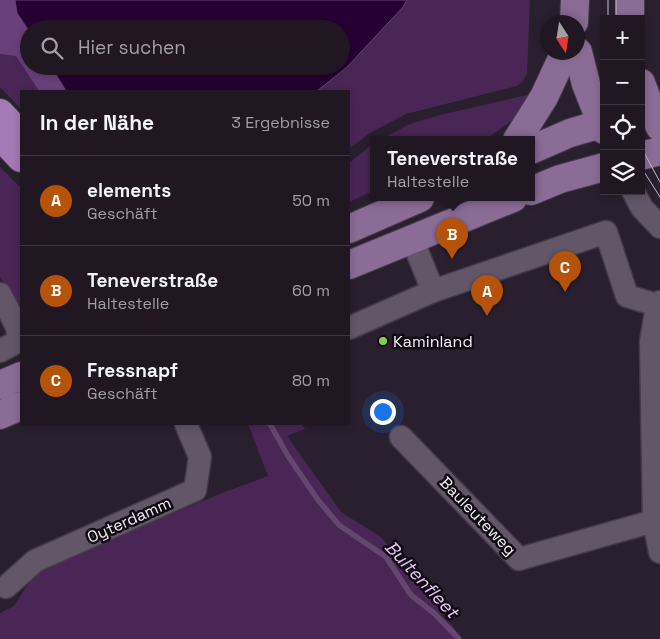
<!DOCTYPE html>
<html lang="de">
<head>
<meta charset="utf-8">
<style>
  :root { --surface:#201722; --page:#28202a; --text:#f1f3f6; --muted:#a29fa5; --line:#3d3640; --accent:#b45309 }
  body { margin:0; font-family:"Space Grotesk",sans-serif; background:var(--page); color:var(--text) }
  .controls { position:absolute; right:15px; top:15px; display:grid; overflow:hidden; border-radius:0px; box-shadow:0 2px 8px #0003 }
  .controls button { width:45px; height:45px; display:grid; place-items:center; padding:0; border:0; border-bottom:1px solid var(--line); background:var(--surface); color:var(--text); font:25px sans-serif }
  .compass { position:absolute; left:540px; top:15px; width:45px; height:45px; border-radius:50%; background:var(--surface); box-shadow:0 2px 8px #0003; rotate:168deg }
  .you { position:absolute; left:382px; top:411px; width:18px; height:18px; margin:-12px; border:4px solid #fff; border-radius:50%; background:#1a73e8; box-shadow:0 0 0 8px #1a73e833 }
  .badge { display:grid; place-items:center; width:32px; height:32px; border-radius:50%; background:var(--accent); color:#fff; font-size:16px; font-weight:700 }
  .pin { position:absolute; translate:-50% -41px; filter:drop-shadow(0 1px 2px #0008) }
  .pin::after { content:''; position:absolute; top:26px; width:18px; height:15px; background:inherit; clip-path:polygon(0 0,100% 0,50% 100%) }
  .popup { position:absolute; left:370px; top:136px; width:165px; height:65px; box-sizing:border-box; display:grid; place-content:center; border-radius:0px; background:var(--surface); filter:drop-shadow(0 1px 4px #0005); font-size:16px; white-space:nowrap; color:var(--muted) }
  .popup b { font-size:19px; color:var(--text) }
  .popup::after { content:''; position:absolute; left:50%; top:100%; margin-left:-10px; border:10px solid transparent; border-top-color:var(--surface) }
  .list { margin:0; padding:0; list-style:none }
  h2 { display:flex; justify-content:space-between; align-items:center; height:65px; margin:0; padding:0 20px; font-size:21px }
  h2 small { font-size:16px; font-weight:400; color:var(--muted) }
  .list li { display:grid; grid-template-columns:32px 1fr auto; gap:15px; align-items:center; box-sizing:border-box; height:90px; padding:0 20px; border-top:1px solid var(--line) }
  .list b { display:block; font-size:19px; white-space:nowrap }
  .list p { margin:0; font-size:16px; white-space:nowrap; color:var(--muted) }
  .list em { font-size:16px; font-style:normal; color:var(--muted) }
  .icon { flex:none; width:28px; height:28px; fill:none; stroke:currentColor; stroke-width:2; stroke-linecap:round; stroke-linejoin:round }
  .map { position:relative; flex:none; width:660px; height:639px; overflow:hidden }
  .search { position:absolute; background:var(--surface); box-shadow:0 2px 8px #0003; left:20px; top:20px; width:330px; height:55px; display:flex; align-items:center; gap:12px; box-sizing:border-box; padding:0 18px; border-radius:28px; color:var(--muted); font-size:19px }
  .panel { position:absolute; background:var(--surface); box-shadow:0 2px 8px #0003; left:20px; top:90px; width:330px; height:335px; border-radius:0px }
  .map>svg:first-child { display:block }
  .green { fill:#492656 }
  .forest { fill:#6a407a }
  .water { fill:#260033; stroke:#64476e }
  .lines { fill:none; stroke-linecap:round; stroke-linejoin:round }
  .stream { stroke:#64476e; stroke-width:5.5 }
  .minor-casing { stroke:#443a48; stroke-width:25 }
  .major-casing { stroke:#443a48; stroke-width:30 }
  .highway-casing { stroke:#443a48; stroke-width:30 }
  .minor { stroke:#635668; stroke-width:22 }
  .major { stroke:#8a6c97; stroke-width:28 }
  .highway { stroke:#a47ab6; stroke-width:28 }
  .tram { stroke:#c4bcc8; stroke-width:1 }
  .poi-dot { fill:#7fd052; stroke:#100b12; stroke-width:2 }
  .labels { text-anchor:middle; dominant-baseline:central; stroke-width:5; stroke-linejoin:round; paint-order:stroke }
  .poi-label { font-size:16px; fill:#f5edf8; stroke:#100b12; text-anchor:start }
  .street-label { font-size:16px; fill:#f5edf8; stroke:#100b12 }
  .water-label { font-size:18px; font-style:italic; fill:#e7c3f6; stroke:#100b12 }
</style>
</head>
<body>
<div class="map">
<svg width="660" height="639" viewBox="0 0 660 639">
  <rect width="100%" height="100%" fill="#2a1f2e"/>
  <g class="green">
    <polygon points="407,0 530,0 527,74 522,82 517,86 406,114 370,133 349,149 349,91 317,91 347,67 403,7"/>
    <polygon points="0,54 16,55 39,91 21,91 21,109 0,87"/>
    <polygon points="527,95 530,96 515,118 485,140 379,140 410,124 440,115"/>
    <polygon points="373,144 373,191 349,202 349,163"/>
    <polygon points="0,167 21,188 21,318 0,276"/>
    <polygon points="248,424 302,424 305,429 287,436 341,512 381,537 434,601 444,618 452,625 462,639 0,639 0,613 14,606 37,570 222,493 268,476"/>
  </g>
  <polygon class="forest" points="0,0 15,0 17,13 29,31 29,66 51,66 66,91 39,91 16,56 0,54"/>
  <polygon class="water" points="15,0 407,0 403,7 347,67 317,91 66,91 51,66 341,66 341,29 29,29 29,31 17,13"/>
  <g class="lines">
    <polyline class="stream" points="270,424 288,456 318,500 339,525 386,557 411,595 435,614 459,639"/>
    <defs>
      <g id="minor">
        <polyline points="633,191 642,208 660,227"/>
        <polyline points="412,239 433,291"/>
        <polyline points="0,294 17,327 19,339 15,343 0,351"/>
        <polyline points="660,302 657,305 651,342 654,521 660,552"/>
        <polyline points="349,328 433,291 606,232 627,296 657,305"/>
        <polyline points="401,437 519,559 654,521"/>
        <polyline points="6,587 35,561 195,490 200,457 186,424"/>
      </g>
      <g id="major">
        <polyline points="630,0 630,19"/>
        <polyline points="574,22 575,0"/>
        <polyline points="578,52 586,84 604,130"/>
        <polyline points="641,83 651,109 660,127"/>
        <polyline points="517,140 544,97 565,52"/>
        <polyline points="531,150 570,133 604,123"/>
        <polyline points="641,156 660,151"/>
        <polyline points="531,191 560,179 604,167"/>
        <polyline points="349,229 420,198"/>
        <polyline points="349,265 513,198"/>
        <polyline points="0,385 21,376"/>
        <polyline points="0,415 21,406"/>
      </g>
      <g id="highway">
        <polyline points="0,113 21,135"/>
        <polyline points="0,136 21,158"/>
      </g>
    </defs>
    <use href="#minor" class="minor-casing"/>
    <use href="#major" class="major-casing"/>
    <use href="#highway" class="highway-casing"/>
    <use href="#minor" class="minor"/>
    <use href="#major" class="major"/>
    <use href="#highway" class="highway"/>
    <g class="tram">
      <polyline points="608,0 608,19"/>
      <polyline points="616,0 616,19"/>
      <polyline points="641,147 660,182"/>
      <polyline points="641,167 660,197"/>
    </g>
  </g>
  <circle class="poi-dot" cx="383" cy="341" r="5"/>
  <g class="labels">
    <g class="poi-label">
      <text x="393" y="341">Kaminland</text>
    </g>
    <g class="street-label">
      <text transform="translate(478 516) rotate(46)">Bauleuteweg</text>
      <text transform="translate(129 520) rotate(-24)">Oyterdamm</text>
    </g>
    <g class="water-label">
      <text transform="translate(422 579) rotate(47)">Bultenfleet</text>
    </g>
  </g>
</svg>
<div class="controls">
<button>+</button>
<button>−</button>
<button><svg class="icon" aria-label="locate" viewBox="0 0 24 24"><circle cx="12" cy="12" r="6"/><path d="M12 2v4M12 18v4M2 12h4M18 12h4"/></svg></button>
<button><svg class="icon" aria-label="layers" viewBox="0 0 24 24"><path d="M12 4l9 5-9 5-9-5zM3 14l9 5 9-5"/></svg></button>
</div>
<svg class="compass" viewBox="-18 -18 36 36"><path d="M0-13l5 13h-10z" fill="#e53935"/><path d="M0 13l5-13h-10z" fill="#a29fa5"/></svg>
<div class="you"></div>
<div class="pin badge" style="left:487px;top:316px">A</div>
<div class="pin badge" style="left:452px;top:259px">B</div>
<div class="popup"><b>Teneverstraße</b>Haltestelle</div>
<div class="pin badge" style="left:565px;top:292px">C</div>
<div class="search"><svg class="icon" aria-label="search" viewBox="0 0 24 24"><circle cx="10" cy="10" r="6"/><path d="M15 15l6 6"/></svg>Hier suchen</div>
<section class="panel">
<h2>In der Nähe<small>3 Ergebnisse</small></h2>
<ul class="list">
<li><span class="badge">A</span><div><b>elements</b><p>Geschäft</p></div><em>50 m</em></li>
<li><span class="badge">B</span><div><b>Teneverstraße</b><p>Haltestelle</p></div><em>60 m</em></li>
<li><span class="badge">C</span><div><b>Fressnapf</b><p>Geschäft</p></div><em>80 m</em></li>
</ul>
</section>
</div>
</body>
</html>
